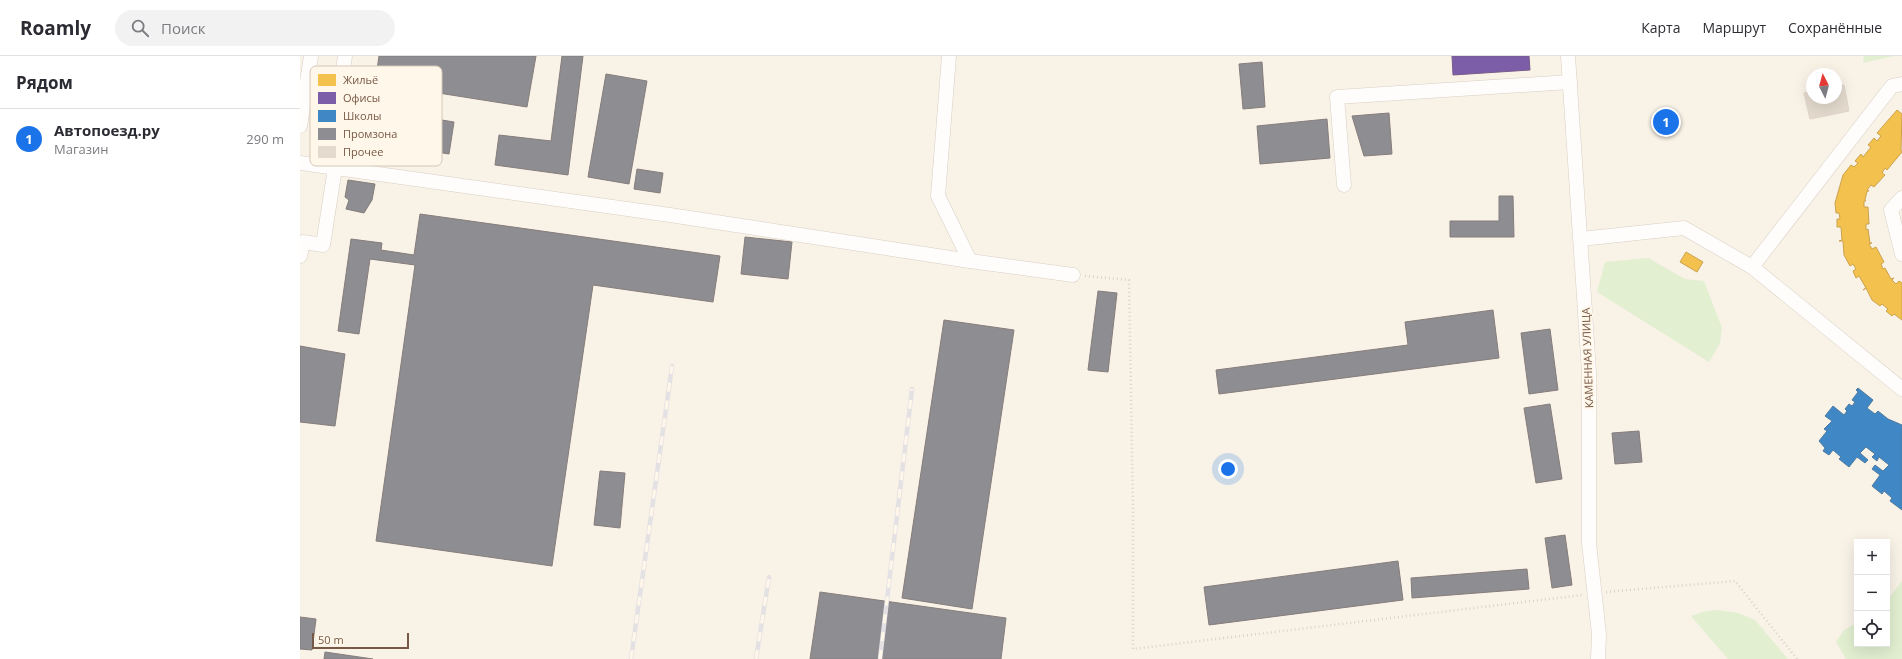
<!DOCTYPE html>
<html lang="ru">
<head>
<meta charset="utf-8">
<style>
  :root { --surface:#fff; --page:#f2f2f3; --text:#2b2b33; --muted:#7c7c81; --line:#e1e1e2; --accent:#1a73e8 }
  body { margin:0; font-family:"Open Sans",sans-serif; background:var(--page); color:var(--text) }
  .controls { position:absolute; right:12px; bottom:12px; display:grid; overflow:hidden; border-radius:0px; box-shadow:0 4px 16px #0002 }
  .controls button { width:36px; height:36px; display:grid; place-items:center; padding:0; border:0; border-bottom:1px solid var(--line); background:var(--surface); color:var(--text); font:20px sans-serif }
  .compass { position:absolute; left:1506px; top:12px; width:36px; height:36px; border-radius:50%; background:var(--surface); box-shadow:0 4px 16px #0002; rotate:354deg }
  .scale { position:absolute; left:12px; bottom:10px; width:97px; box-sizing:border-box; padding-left:4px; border:2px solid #775846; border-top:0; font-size:11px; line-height:14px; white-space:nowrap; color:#775846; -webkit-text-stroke:3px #fff7e9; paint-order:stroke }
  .you { position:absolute; left:928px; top:413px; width:14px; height:14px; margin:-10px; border:3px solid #fff; border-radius:50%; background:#1a73e8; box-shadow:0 0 0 6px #1a73e833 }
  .badge { display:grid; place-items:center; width:26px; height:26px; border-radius:50%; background:var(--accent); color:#fff; font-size:13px; font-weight:700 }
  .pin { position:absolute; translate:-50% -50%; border:2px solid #fff; box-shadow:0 1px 4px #0006 }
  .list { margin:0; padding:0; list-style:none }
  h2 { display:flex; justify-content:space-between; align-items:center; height:52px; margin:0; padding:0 16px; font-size:17px }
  h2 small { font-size:13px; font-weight:400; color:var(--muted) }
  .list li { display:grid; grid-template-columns:26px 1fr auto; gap:12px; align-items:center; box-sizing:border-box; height:60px; padding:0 16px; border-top:1px solid var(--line) }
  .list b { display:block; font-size:15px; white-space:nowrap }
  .list p { margin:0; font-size:13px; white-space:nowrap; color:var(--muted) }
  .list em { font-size:13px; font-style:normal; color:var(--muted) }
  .icon { flex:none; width:22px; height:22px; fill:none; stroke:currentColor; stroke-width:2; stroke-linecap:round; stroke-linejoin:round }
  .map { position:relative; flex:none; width:1602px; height:603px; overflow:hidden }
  header { display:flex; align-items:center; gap:24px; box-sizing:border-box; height:56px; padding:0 20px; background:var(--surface); border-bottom:1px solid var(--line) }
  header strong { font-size:19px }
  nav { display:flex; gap:22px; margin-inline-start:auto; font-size:14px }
  .search { width:280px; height:36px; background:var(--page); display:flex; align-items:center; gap:10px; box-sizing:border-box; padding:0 14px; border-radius:22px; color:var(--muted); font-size:15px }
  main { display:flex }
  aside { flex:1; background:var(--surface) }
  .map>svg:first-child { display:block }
  .green { fill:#e2efd0 }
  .homes { fill:#f2c14e; stroke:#cda24c }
  .offices { fill:#7b5ea7; stroke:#7a5c8a }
  .schools { fill:#3f88c5; stroke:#507a9f }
  .industry { fill:#8d8d92; stroke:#867d7b }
  .building { fill:#e4dace; stroke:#e1d4c9 }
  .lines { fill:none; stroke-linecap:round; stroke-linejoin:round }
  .minor-casing { stroke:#d9cfc5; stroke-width:15 }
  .path { stroke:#dad2cb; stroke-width:2.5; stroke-dasharray:1 3; stroke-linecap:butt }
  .minor { stroke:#fefdfb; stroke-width:14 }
  .rail-casing { stroke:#e4e1e4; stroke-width:4.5 }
  .rail { stroke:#fff7e9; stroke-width:3; stroke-dasharray:9; stroke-linecap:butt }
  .labels { text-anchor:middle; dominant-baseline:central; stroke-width:4; stroke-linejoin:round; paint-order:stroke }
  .street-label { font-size:11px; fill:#775846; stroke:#fff7e9 }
  .key { fill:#fff7e9; stroke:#d6c7b8; stroke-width:1 }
  .key-label { font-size:11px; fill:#775846 }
</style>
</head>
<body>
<header>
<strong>Roamly</strong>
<div class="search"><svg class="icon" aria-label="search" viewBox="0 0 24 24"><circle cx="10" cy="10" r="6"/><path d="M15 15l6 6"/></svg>Поиск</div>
<nav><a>Карта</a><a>Маршрут</a><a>Сохранённые</a></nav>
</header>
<main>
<aside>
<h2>Рядом<small></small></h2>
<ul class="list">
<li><span class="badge">1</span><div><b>Автопоезд.ру</b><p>Магазин</p></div><em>290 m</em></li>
</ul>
</aside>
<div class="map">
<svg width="1602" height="603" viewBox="0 0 1602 603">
  <rect width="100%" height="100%" fill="#f8f2e7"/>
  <g class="green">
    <polygon points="1564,0 1594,0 1563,7"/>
    <polygon points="1348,202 1385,223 1404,225 1422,272 1420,287 1409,306 1297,236 1305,206"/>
    <polygon points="1602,525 1602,603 1546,603 1536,586 1544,574 1557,567 1557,588 1587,588 1587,545"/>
    <polygon points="1417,554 1438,557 1455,564 1488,603 1428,603 1391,560 1403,556"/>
  </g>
  <g class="homes">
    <polygon points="1597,54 1602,58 1601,94 1602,96 1587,114 1585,112 1582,117 1585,119 1574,131 1571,129 1567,134 1569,135 1567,135 1565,144 1566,145 1564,145 1564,151 1568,151 1569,168 1566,168 1566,174 1568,173 1570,187 1572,187 1569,188 1572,193 1576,191 1584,206 1581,208 1583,213 1585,212 1591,223 1594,222 1592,224 1596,228 1599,225 1602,227 1602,264 1594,258 1592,260 1586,255 1588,253 1582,248 1580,250 1572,244 1566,232 1563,234 1566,232 1559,220 1556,222 1553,215 1556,213 1553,208 1550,210 1544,199 1543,185 1539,185 1542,184 1541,171 1537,171 1537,163 1540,163 1539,157 1536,157 1535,147 1543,119 1551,109 1554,111 1558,107 1555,105 1561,98 1563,101 1571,91 1568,89 1574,82 1577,85 1581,80 1577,77"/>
    <polygon points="1386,196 1403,206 1397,216 1380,206"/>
  </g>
  <polygon class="offices" points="1152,0 1229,0 1230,14 1153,19"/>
  <polygon class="schools" points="1558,332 1573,344 1567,352 1575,358 1578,355 1588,363 1602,369 1602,454 1590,445 1592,442 1584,435 1582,438 1572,430 1580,419 1572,413 1575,409 1583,415 1589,409 1579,401 1577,405 1572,401 1575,398 1566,391 1560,397 1568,404 1565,407 1557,401 1549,411 1539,403 1541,401 1533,394 1529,399 1523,395 1525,392 1519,385 1527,375 1524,373 1532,365 1525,360 1533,350 1544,359 1547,355 1545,353 1549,348 1552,350 1555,346 1552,344 1558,336 1556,334"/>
  <g class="industry">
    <polygon points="79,0 236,0 227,51 75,27"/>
    <polygon points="262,0 283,0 268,119 195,109 199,79 251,85"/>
    <polygon points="962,6 965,51 943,53 939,8"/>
    <polygon points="306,18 347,25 329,128 288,121"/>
    <polygon points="99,57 154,66 149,98 93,89"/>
    <polygon points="1089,57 1092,98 1064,100 1052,60"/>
    <polygon points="1027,63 1030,102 960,108 957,70"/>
    <polygon points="337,113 363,117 360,137 334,133"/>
    <polygon points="48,124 75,128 72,144 64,157 46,153 49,144 45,141"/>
    <polygon points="1199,140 1213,140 1214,181 1150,181 1150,165 1199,165"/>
    <polygon points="120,158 420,200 413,246 293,229 252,510 76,485 115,209 70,203 59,278 38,275 51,183 82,187 81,194 114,199"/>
    <polygon points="445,181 492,186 488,223 441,218"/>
    <polygon points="798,235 817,237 808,316 788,314"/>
    <polygon points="1193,254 1199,302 919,338 916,314 1108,289 1105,266"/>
    <polygon points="644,264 714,274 672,553 602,542"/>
    <polygon points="1250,273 1258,334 1229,338 1221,277"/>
    <polygon points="0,290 45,298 35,370 0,366"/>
    <polygon points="1250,348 1262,423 1236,427 1224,352"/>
    <polygon points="1339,375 1342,406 1315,408 1312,377"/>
    <polygon points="300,415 325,417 320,472 294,469"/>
    <polygon points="1265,479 1272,529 1252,532 1245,482"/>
    <polygon points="1098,505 1103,544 909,569 904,531"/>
    <polygon points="1227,513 1229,533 1112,542 1111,522"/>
    <polygon points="520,536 706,562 701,603 510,603"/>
    <polygon points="0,561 16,563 12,594 0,593"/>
    <polygon points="25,596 73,603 24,603"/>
  </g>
  <polygon class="building" points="1544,29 1549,55 1510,63 1504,37 1512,36 1512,42 1536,42 1536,31"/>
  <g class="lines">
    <defs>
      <g id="minor">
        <polyline points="649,0 638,140 670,205"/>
        <polyline points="1268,0 1289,316 1289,487 1299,578 1298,603"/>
        <polyline points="7,31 62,40"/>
        <polyline points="40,36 45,0"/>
        <polyline points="0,70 11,0"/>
        <polyline points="0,107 370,159 670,205 773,219"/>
        <polyline points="1044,129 1037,41 1270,26"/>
        <polyline points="1602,142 1591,154 1602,198"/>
        <polyline points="1281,183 1384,172 1452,211 1602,333"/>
        <polyline points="0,200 3,186 23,189 35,112"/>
        <polyline points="1452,211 1592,30 1602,28"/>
      </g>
    </defs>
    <use href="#minor" class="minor-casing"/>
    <g class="path">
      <polyline points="785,220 829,224 833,453 833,593 1282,539"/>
      <polyline points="1306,536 1435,525 1497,603"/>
    </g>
    <use href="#minor" class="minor"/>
    <defs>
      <g id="rail">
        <polyline points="331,603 372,310"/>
        <polyline points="456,603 469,521"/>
        <polyline points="580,603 612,333"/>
      </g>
    </defs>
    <use href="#rail" class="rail-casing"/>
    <use href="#rail" class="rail"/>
  </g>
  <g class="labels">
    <g class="street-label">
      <text transform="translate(1287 302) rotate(-92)">КАМЕННАЯ УЛИЦА</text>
    </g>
  </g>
  <rect x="10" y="10" width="132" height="100" rx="6" class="key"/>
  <rect x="18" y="18" width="18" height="12" fill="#f2c14e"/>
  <rect x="18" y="36" width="18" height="12" fill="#7b5ea7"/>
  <rect x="18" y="54" width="18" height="12" fill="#3f88c5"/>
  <rect x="18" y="72" width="18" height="12" fill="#8d8d92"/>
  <rect x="18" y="90" width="18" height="12" fill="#e4dace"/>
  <g class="key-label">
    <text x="43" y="28">Жильё</text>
    <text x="43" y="46">Офисы</text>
    <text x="43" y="64">Школы</text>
    <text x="43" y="82">Промзона</text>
    <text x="43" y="100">Прочее</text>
  </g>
</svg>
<div class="controls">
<button>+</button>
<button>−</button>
<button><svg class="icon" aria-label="locate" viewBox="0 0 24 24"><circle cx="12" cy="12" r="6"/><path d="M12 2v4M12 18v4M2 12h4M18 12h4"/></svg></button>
</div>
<svg class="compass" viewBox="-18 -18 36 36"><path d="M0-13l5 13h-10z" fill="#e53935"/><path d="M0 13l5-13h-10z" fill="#7c7c81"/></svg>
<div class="scale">50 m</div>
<div class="you"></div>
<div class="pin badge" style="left:1366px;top:66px">1</div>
</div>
</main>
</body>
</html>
